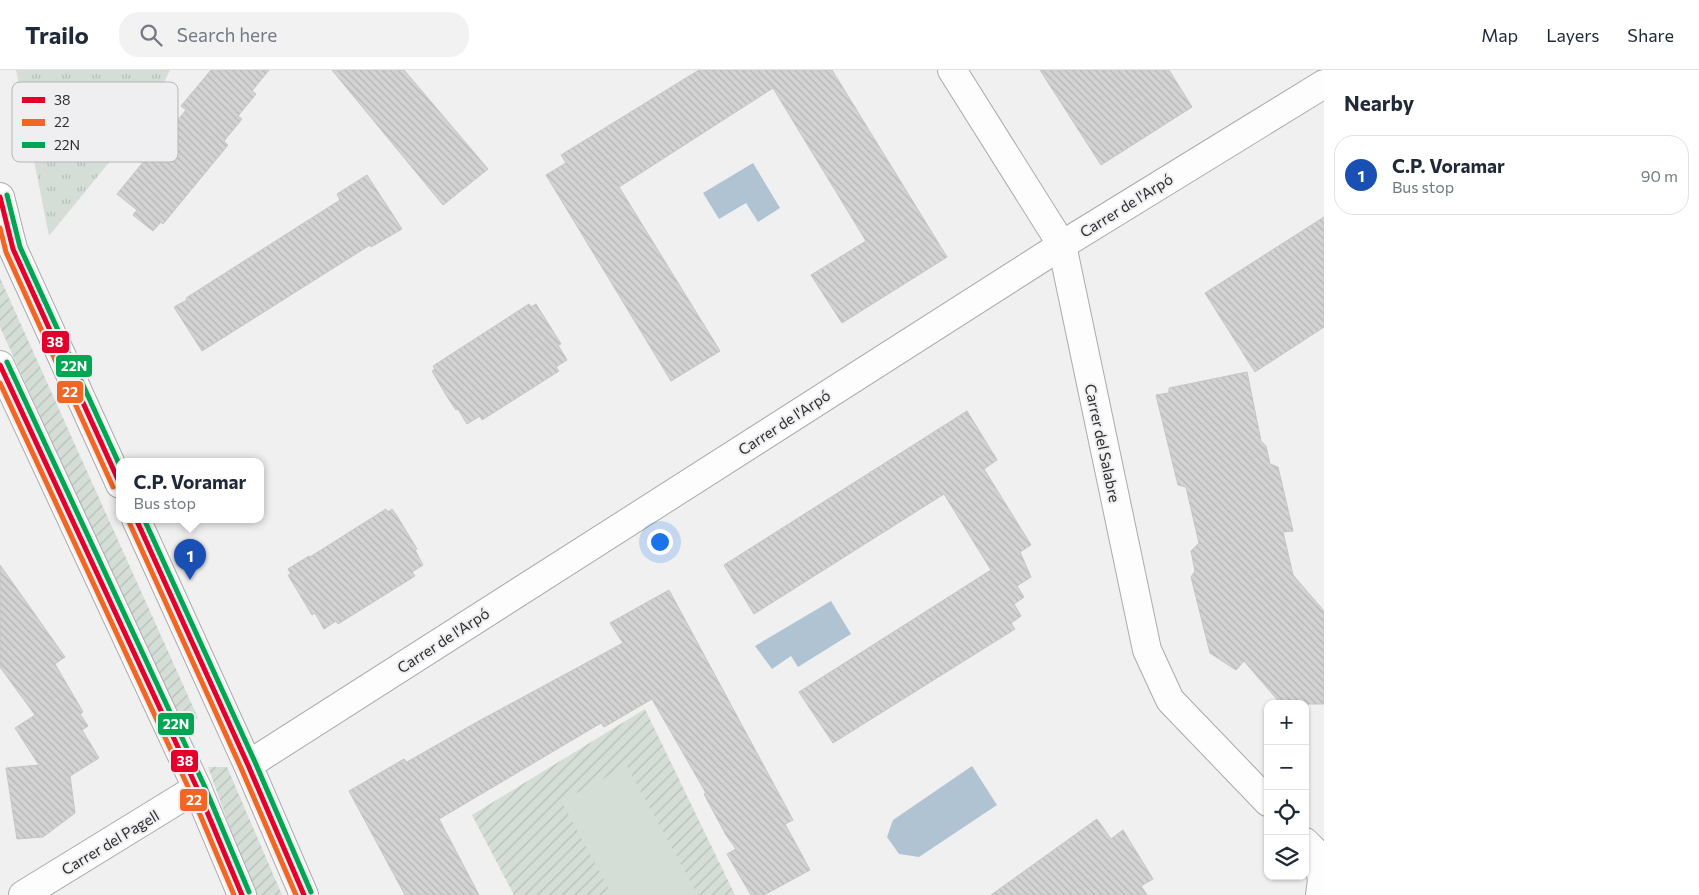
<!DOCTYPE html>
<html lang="en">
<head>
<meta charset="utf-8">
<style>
  :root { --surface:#fff; --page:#f2f2f3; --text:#1f2937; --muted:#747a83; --line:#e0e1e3; --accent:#1a73e8 }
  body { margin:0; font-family:Commissioner,sans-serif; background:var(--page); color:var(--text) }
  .controls { position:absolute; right:15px; bottom:15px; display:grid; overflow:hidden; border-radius:10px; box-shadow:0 1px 4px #0004 }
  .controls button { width:45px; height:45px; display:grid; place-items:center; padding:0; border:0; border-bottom:1px solid var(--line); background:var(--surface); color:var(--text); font:25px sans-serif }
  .you { position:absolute; left:659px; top:471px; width:18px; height:18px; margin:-12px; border:4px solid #fff; border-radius:50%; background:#1a73e8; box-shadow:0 0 0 8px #1a73e833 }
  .badge { display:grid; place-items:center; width:32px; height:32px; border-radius:50%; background:var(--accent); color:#fff; font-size:16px; font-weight:700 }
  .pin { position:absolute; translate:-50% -41px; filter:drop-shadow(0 1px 2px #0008) }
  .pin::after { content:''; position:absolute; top:26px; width:18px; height:15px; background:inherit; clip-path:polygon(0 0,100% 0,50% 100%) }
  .popup { position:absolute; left:116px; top:388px; width:148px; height:65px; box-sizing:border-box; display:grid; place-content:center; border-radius:10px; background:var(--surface); filter:drop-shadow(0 1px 4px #0005); font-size:16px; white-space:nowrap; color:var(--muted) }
  .popup b { font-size:19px; color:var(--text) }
  .popup::after { content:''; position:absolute; left:50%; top:100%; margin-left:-10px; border:10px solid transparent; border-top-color:var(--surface) }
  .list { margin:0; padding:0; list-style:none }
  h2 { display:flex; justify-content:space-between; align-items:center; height:65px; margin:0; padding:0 20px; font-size:21px }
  h2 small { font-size:16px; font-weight:400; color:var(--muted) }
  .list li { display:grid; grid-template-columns:32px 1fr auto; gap:15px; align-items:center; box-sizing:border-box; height:80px; margin:0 10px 10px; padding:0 10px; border:1px solid var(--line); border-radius:20px }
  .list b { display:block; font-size:19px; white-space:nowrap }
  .list p { margin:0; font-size:16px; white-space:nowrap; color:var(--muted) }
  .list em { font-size:16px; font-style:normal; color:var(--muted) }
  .icon { flex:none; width:28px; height:28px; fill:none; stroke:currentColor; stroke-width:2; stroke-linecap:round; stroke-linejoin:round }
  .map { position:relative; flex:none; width:1324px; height:825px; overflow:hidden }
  header { display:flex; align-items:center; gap:30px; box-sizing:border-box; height:70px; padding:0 25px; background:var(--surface); border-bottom:1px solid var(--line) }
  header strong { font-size:24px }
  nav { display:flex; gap:28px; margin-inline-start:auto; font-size:18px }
  .search { width:350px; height:45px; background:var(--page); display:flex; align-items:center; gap:12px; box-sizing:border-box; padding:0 18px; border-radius:20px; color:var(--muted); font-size:19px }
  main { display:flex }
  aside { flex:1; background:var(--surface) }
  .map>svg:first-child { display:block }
  .grass { fill:url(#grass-tufts) }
  .garden { fill:url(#garden-furrows) }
  .pitch { fill:#d4ded6 }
  .water { fill:#b0c3d3 }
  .building { fill:url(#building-back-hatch); stroke:#c5c5c5 }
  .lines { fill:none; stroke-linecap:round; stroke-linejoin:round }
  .minor-casing { stroke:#aaa; stroke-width:30 }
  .tertiary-casing { stroke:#aaa; stroke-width:30 }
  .minor { stroke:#fdfdfd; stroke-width:28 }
  .tertiary { stroke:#fdfdfd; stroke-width:28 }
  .bus-1-casing { stroke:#efeff1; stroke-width:9 }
  .bus-2-casing { stroke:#efeff1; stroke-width:9 }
  .bus-3-casing { stroke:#efeff1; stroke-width:9 }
  .bus-1 { stroke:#e4002b; stroke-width:5 }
  .bus-2 { stroke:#f26522; stroke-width:5 }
  .bus-3 { stroke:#00a651; stroke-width:5 }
  .labels { text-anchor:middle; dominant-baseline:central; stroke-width:4; stroke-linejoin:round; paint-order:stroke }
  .street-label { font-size:15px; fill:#2d2d2e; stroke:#efeff1 }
  .key { fill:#efeff1; stroke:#b5b5b6; stroke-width:1 }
  .key-label { font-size:14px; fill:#2d2d2e }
  .line-badge { stroke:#efeff1; stroke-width:2 }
  .badge-label { font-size:14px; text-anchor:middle; font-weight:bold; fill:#fff }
</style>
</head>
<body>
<header>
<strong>Trailo</strong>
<div class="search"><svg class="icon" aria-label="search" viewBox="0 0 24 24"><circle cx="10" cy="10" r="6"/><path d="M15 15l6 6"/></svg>Search here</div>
<nav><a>Map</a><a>Layers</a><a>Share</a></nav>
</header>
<main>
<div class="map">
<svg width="1324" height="825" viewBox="0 0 1324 825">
  <defs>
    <pattern id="grass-tufts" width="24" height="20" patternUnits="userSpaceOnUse" patternTransform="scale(1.25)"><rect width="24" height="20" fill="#d4ded6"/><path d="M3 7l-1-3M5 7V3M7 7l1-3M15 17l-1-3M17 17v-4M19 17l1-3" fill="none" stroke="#b6bfb8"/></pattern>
    <pattern id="garden-furrows" width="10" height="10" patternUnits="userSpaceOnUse" patternTransform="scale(1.25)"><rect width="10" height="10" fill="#d4ded6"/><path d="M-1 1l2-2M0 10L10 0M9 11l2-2" fill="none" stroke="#b6bfb8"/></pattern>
    <pattern id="building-back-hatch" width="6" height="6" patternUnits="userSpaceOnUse" patternTransform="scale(1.25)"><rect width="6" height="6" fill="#d3d3d3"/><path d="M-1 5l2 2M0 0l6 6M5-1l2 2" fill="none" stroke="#b5b5b5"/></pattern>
  </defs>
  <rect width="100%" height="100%" fill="#f0f0f0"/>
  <polygon class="grass" points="16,0 170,0 150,42 49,166"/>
  <g class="garden">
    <polygon points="0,208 198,648 181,659 0,257"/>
    <polygon points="645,639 735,825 514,825 472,745"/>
    <polygon points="208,697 227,697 282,825 254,825"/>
  </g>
  <polygon class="pitch" points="627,696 698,825 612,825 561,731"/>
  <g class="water">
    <polygon points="753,93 780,138 758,152 746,133 719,149 703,123"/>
    <polygon points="831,531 851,564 798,597 791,586 772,599 755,576"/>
    <polygon points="972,696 997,735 919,787 899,784 887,767 893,750"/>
  </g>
  <g class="building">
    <polygon points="211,0 269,0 252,21 256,24 238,46 242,49 224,71 228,75 163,154 161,152 153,161 133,145 137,140 117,124 186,40 181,36"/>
    <polygon points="332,0 404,0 488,99 443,135"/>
    <polygon points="699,0 832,0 947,187 842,253 811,205 866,171 773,18 619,117 720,281 671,311 546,105 566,93 561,85"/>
    <polygon points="1040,0 1169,0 1192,37 1101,95"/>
    <polygon points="367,105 402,159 371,177 370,175 202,281 174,237 187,230 186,228 340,130 337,124"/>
    <polygon points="1324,147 1324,257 1255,302 1205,223"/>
    <polygon points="529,234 531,237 536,234 561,274 558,275 567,290 556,297 559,301 482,350 480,346 467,354 458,339 456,340 446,325 432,301 435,299 433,296"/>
    <polygon points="1247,302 1261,371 1266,376 1270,394 1278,397 1293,461 1283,462 1293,505 1324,541 1324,634 1281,634 1244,591 1236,600 1210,583 1191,507 1195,501 1191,481 1199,473 1186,417 1178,415 1156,325 1169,323 1169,318"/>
    <polygon points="967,341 997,390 984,399 1031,475 1020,482 1031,507 1017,516 1024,527 1014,534 1021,546 1011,553 1015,559 833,673 799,622 991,500 944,424 754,544 724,495"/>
    <polygon points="386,439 388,442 392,439 397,446 417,479 415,480 423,495 412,502 415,506 338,554 336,551 324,559 315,543 312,545 288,505 291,504 288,499 309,486 310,487"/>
    <polygon points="0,495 65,587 55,594 83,642 80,644 88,656 82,660 99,688 70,706 75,743 43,767 17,769 6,698 39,695 15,658 35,645 0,597"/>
    <polygon points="669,520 793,750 785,754 810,800 764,825 751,825 727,784 736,779 726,765 704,724 706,723 652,629 604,657 601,653 439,749 479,825 405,825 349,721 404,689 407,692 477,652 623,573 610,553"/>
    <polygon points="1097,749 1111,769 1123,760 1153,809 1141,816 1147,825 991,825"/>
  </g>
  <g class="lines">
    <defs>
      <g id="minor">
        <polyline points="952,0 1062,175 1147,580 1170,630 1268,732"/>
        <polyline points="248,695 1062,175 1324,14"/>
        <polyline points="1305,772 1317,784 1322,810 1320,825"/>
        <polyline points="23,825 197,718"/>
      </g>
      <g id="tertiary">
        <polyline points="0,127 13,179 120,414"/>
        <polyline points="0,295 197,718 242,825"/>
        <polyline points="136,449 248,695 304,825"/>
      </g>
    </defs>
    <use href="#minor" class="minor-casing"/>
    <use href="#tertiary" class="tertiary-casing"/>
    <use href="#minor" class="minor"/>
    <use href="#tertiary" class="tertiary"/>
    <defs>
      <g id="bus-1">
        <polyline points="0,127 13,179 120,414"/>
        <polyline points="0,295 197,718 242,825"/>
        <polyline points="136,449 248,695 304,825"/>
      </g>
      <g id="bus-2">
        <polyline points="0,158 6,182 113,417"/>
        <polyline points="0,313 190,721 234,825"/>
        <polyline points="129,452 241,698 296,825"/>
      </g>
      <g id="bus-3">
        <polyline points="7,125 20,177 120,396"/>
        <polyline points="7,292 204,715 249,822"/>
        <polyline points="144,449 255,692 311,822"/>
      </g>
    </defs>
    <use href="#bus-1" class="bus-1-casing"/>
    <use href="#bus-2" class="bus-2-casing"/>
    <use href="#bus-3" class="bus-3-casing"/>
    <use href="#bus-1" class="bus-1"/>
    <use href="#bus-2" class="bus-2"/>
    <use href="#bus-3" class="bus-3"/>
  </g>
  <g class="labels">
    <g class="street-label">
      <text transform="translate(1126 135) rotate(-32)">Carrer de l'Arpó</text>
      <text transform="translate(784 352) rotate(-33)">Carrer de l'Arpó</text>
      <text transform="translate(1103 373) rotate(78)">Carrer del Salabre</text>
      <text transform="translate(443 570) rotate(-33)">Carrer de l'Arpó</text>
      <text transform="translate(110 772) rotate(-31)">Carrer del Pagell</text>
    </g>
  </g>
  <rect x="12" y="12" width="166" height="80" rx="8" class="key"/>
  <rect x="22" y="27" width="23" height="6" fill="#e4002b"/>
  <rect x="22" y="49" width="23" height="7" fill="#f26522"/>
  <rect x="22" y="72" width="23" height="6" fill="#00a651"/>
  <g class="key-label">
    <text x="54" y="35">38</text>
    <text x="54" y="57">22</text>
    <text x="54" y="80">22N</text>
  </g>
  <g class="line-badge">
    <rect x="41" y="260" width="29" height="24" rx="5" fill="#e4002b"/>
    <rect x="55" y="284" width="38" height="24" rx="5" fill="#00a651"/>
    <rect x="56" y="310" width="28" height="24" rx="5" fill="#f26522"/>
    <rect x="157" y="642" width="38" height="24" rx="5" fill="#00a651"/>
    <rect x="170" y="679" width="29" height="24" rx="5" fill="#e4002b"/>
    <rect x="179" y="718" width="29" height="24" rx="5" fill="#f26522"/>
  </g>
  <g class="badge-label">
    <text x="55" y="277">38</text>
    <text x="74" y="301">22N</text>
    <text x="70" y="327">22</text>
    <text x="176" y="659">22N</text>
    <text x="185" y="696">38</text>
    <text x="194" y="735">22</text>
  </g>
</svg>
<div class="controls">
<button>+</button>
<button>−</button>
<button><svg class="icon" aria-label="locate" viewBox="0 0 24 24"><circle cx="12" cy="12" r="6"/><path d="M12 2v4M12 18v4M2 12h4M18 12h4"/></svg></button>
<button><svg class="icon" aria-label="layers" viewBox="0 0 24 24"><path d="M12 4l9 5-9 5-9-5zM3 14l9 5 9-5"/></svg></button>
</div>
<div class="you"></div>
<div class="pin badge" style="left:190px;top:510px;background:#1a4fb4">1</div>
<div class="popup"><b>C.P. Voramar</b>Bus stop</div>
</div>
<aside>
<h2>Nearby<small></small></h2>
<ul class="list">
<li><span class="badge" style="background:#1a4fb4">1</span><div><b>C.P. Voramar</b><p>Bus stop</p></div><em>90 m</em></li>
</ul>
</aside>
</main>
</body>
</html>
